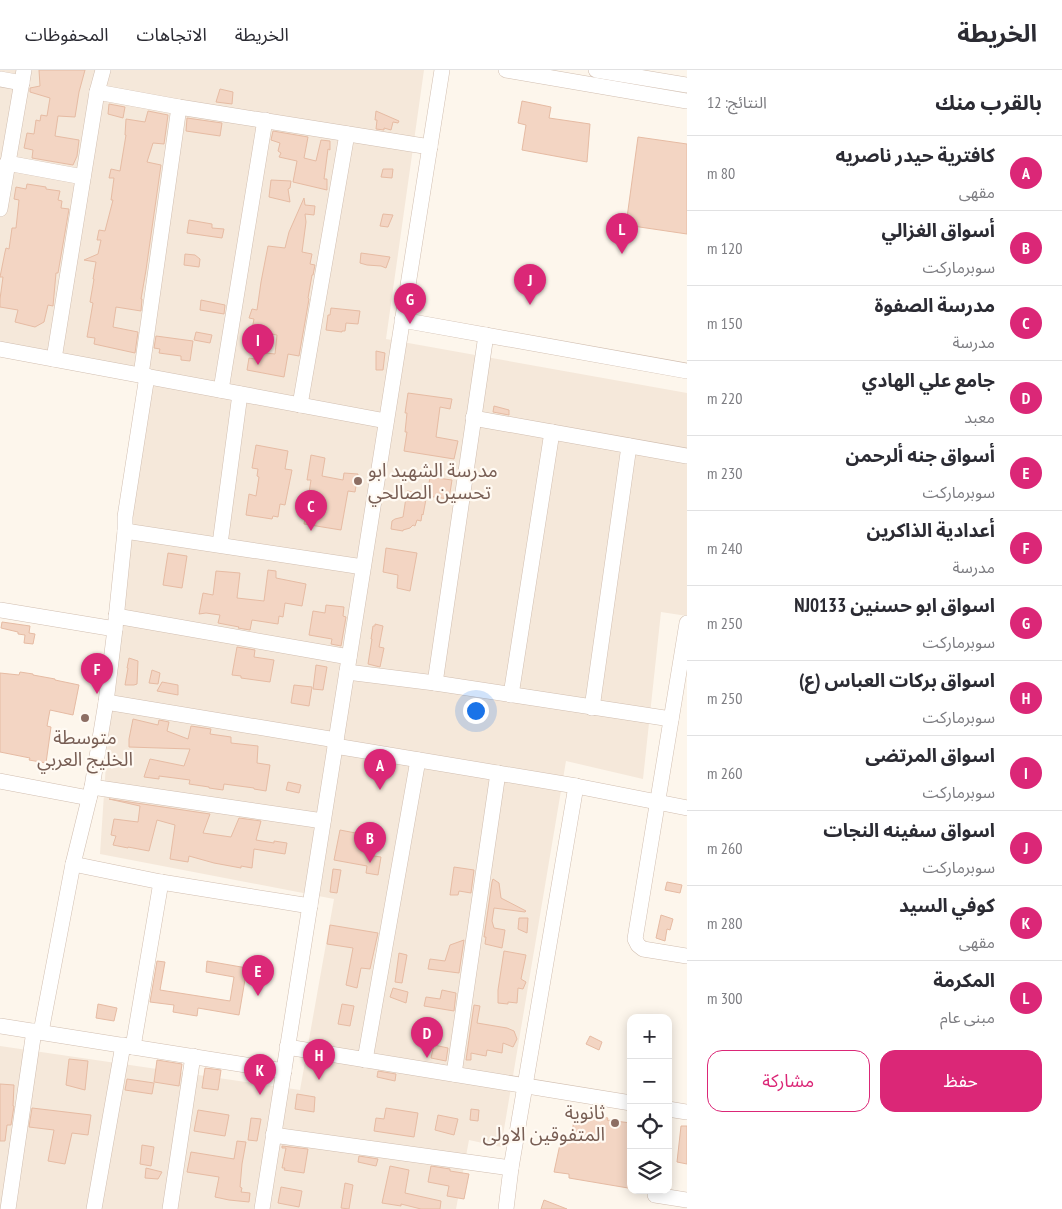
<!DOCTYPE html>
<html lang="ar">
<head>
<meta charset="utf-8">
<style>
  :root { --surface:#fff; --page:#f7f7f7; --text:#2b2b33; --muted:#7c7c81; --line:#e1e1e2; --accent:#db2777 }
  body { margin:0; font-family:"PT Sans Narrow","Noto Sans Arabic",sans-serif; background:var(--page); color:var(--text); direction:rtl }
  .controls { position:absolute; right:15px; bottom:15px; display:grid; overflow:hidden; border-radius:10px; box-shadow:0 2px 12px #0003 }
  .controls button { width:45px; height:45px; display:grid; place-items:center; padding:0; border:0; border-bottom:1px solid var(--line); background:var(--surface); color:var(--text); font:25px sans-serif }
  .you { position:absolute; left:475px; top:640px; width:18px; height:18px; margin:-12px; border:4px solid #fff; border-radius:50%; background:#1a73e8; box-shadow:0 0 0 8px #1a73e833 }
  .badge { display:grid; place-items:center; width:32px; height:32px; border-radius:50%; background:var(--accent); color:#fff; font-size:16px; font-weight:700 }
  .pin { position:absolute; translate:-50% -41px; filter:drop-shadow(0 1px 2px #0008) }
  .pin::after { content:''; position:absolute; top:26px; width:18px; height:15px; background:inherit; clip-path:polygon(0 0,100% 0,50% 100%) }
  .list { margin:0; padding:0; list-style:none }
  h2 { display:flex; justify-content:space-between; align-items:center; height:65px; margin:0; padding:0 20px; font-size:21px }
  h2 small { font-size:16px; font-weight:400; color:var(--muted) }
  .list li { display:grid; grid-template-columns:32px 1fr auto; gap:15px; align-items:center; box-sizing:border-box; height:75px; padding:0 20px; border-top:1px solid var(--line) }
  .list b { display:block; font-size:19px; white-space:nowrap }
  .list p { margin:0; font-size:16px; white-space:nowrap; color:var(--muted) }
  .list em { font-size:16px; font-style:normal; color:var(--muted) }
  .actions { display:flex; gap:10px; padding:15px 20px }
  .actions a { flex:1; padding:11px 0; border:1px solid var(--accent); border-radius:15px; text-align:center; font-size:18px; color:var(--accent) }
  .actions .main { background:var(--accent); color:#fff }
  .icon { flex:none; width:28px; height:28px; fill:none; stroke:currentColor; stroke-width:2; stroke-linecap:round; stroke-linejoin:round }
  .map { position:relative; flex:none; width:687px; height:1139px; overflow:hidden; direction:ltr }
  header { display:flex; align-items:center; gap:30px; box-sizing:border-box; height:70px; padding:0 25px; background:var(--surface); border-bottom:1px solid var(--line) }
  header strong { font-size:24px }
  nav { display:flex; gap:28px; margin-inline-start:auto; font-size:18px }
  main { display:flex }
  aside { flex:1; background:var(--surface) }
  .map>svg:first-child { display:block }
  .residential { fill:#f5e8da }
  .building { fill:#f3d5c3; stroke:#e6bba3 }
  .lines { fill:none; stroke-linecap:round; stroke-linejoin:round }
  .minor-casing { stroke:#d1beb0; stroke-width:16 }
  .minor { stroke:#fff; stroke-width:15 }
  .education-dot { fill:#8d6e63; stroke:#fffaf3; stroke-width:2 }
  .labels { text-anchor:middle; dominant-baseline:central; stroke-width:4.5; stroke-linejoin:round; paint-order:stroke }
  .education-label { font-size:19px; fill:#785e54; stroke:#fffaf3; text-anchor:start }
</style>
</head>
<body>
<header>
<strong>الخريطة</strong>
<nav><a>الخريطة</a><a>الاتجاهات</a><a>المحفوظات</a></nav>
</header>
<main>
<aside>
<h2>بالقرب منك<small>النتائج: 12</small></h2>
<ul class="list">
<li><span class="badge">A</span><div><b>كافترية حيدر ناصريه</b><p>مقهى</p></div><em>80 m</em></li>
<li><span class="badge">B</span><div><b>أسواق الغزالي</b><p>سوبرماركت</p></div><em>120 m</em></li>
<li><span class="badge">C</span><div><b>مدرسة الصفوة</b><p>مدرسة</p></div><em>150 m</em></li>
<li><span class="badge">D</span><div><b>جامع علي الهادي</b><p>معبد</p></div><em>220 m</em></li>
<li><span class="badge">E</span><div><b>أسواق جنه ألرحمن</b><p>سوبرماركت</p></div><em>230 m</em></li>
<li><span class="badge">F</span><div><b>أعدادية الذاكرين</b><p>مدرسة</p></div><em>240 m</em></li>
<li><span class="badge">G</span><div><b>اسواق ابو حسنين NJ0133</b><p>سوبرماركت</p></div><em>250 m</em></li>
<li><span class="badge">H</span><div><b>اسواق بركات العباس (ع)</b><p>سوبرماركت</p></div><em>250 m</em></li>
<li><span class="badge">I</span><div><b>اسواق المرتضى</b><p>سوبرماركت</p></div><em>260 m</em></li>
<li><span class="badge">J</span><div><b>اسواق سفينه النجات</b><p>سوبرماركت</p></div><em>260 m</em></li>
<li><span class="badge">K</span><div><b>كوفي السيد</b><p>مقهى</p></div><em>280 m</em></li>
<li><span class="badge">L</span><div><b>المكرمة</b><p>مبنى عام</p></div><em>300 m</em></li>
</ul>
<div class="actions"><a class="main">حفظ</a><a>مشاركة</a></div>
</aside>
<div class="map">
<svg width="687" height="1139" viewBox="0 0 687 1139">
  <rect width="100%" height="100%" fill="#fdf6ec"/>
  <polygon class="residential" points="0,0 424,0 386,269 687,323 687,546 661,542 643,709 566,691 501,1077 469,1070 456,1139 0,1139 0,976 300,1020 334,829 100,784 115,559 144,306 0,278"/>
  <g class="building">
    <polygon points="39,0 85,0 79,22 75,47 58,46 55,66 79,70 77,86 73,95 32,88 33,80 24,78 27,63 34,64 36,50 40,51 41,45 47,46 50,28 30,22 30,18 40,16"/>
    <polygon points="220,19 233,22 232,34 216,32"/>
    <polygon points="522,31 551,37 549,48 590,54 587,92 522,80 526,55 518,53"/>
    <polygon points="109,34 125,37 123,48 108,44"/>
    <polygon points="148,41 168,45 164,74 153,73 147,92 161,95 146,200 141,229 142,229 141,241 116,237 113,257 138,262 135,283 94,274 95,268 87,267 93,233 90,232 94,209 93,209 96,192 84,190 98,184 101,170 97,170 99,160 105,161 113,130 111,130 114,108 109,108 111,99 120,101 126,65 125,65 126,49 145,52"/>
    <polygon points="376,41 399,51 398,53 393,52 391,60 384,58 384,60 376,59 377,50 375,50"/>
    <polygon points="187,48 222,53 220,66 186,61"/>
    <polygon points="273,61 308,67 304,88 316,91 321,70 330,71 330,80 328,79 324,109 327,109 327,120 293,112 297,91 279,87 281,83 278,81 280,73 271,70"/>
    <polygon points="638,67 687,74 687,164 626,155"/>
    <polygon points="383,99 393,99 392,108 381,107"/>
    <polygon points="271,110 291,111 290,118 288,119 290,132 269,127"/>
    <polygon points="27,114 46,117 46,119 60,121 58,130 62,131 61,138 69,139 58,203 56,203 53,236 48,235 44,252 35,257 15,252 18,240 0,237 0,229 3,207 0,207 5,182 6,178 9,179 12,158 16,158 19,130 14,129 16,117 26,119"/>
    <polygon points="304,128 305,135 315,136 314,145 305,144 306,152 302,182 312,184 310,194 315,195 313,205 312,205 308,228 309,229 299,286 288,284 284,307 247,300 249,288 255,289 257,282 275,284 277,265 254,261 254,259 252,259 254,249 249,248 252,239 257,240 261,212 268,176 285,178 289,162"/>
    <polygon points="383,144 393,145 388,157 380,156"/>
    <polygon points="189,150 212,154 212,158 224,159 222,168 187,163"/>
    <polygon points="361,183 390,187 386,198 381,196 367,195 360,193"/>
    <polygon points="185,184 195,185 200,189 199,197 184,195"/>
    <polygon points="201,230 225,235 224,244 200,240"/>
    <polygon points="331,238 360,241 358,254 346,253 345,261 342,261 342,262 326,260 328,245 330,245"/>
    <polygon points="196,262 212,265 210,273 194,270"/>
    <polygon points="156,266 193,271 190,291 181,290 181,286 159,283 160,279 154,278"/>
    <polygon points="376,281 385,283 383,300 376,300"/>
    <polygon points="408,323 452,329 450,339 440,337 436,367 458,371 454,389 404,381 407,362 405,362 407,343 405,343"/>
    <polygon points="494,336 509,340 509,345 493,342"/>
    <polygon points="256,375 288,381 285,399 292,400 285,435 280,434 278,447 273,446 272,449 246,445 249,424 256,426 259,407 257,406 258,399 252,398"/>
    <polygon points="311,385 325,388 322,406 343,410 344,403 358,404 355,422 348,421 341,460 304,454 311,410 307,410"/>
    <polygon points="430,407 452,410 449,429 427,426"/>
    <polygon points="407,421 427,424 423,445 422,444 421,451 417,450 415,456 413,455 410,458 403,460 403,461 391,459 392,451 395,449 403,447"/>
    <polygon points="386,478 417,483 410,521 397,518 398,505 383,502"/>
    <polygon points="168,483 187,486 182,518 163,515"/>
    <polygon points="268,500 276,501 276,508 306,514 302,536 285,533 283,547 279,546 278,554 252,550 250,560 238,558 239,557 218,553 220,545 206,543 199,544 203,523 213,525 216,501 240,503 237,528 264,531"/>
    <polygon points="326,535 344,537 343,546 346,547 341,576 331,574 332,569 309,565 313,541 325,543"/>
    <polygon points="2,552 30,556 29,563 35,564 33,574 24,573 25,565 18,564 18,562 1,558"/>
    <polygon points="375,554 383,556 379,577 384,578 380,597 368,594 372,569 371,569 373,556 375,556"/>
    <polygon points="237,577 255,580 254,587 274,590 270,612 241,608 241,606 232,605"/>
    <polygon points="129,588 138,591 137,614 134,615 125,615 128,598 127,598"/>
    <polygon points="316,595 327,597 323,620 313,619"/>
    <polygon points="152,600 160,603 158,614 149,613"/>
    <polygon points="20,602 33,604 33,605 55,609 55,610 79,615 73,645 50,640 47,656 51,657 46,693 29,690 30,688 0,682 0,603 19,605"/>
    <polygon points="162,612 178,615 178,625 157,621"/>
    <polygon points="294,615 312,617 309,636 291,633"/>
    <polygon points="133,649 158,655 159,650 169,652 167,661 188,669 191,656 211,659 210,664 231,667 231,673 258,676 257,693 270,695 266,721 254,719 254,718 224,714 223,720 209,718 209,717 189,714 190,710 159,706 159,709 144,707 150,689 184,696 190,679 129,677 129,669"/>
    <polygon points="288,712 301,715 299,723 286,720"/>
    <polygon points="109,729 210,744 203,763 231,767 239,748 261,751 256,770 274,773 274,771 287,773 285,784 254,779 252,798 241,796 241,798 214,793 189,786 188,792 170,789 175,755 157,750 149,781 128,777 128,778 113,775 116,766 111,765 114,749 138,752 140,736"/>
    <polygon points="340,760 371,766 367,785 381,787 378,805 366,803 367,796 334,790"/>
    <polygon points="454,797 474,800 471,823 459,821 458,825 450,825"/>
    <polygon points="333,799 341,800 337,823 330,822"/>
    <polygon points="493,809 499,813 501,828 526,841 525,842 494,838 492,851 494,858 505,860 502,878 485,874 486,867 484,867 492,812"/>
    <polygon points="667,812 682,815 680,823 665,820"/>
    <polygon points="661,845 673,849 670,860 667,859 665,871 656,868"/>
    <polygon points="519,848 528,848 527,863 518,859"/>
    <polygon points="330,855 378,863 370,899 361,898 357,918 346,915 353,878 327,874"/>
    <polygon points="464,870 459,903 428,899 430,889 445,891 450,875"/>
    <polygon points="504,881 526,885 521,909 526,912 523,919 518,918 517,933 508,932 508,934 498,933 498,920"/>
    <polygon points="399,883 407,885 402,913 395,912"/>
    <polygon points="157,891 165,892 160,920 230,931 234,907 206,902 207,891 247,898 239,945 198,938 197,946 173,942 174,935 150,932"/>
    <polygon points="393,918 408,922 406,933 390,927"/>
    <polygon points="442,920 456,923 454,941 424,936 426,927 440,929"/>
    <polygon points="98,934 117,938 114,951 96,948"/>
    <polygon points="342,934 354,936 350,956 338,954"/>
    <polygon points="474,935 480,936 477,953 507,958 514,961 517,969 513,977 503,973 502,983 487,980 486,986 471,983 471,990 466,990"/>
    <polygon points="590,966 602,972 599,980 586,974"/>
    <polygon points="434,975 448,978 446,991 431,988"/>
    <polygon points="69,989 88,991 85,1020 66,1015"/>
    <polygon points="157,990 182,994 179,1016 154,1012"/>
    <polygon points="205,998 221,1000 218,1020 202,1018"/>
    <polygon points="378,1001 396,1004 395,1011 377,1007"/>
    <polygon points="127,1009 154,1013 152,1024 125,1020"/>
    <polygon points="0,1014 14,1015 13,1036 14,1036 11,1055 7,1055 5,1071 0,1071"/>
    <polygon points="297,1024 315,1027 314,1042 295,1039"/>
    <polygon points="32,1038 91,1045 88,1065 72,1063 65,1094 48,1091 54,1060 29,1057"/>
    <polygon points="386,1038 418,1043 414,1067 374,1061 376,1048 384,1049"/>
    <polygon points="471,1039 479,1040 478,1051 470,1050"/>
    <polygon points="198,1040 229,1045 225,1066 194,1061"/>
    <polygon points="575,1044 608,1048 607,1050 631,1053 631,1104 628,1118 569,1108 569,1104 554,1102 562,1065 571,1068"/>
    <polygon points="438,1045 458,1049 454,1065 435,1060"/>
    <polygon points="251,1048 261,1049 257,1071 248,1070"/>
    <polygon points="681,1056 687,1056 687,1094 677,1092"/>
    <polygon points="237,1071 246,1072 242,1094 240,1117 242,1118 241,1122 250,1123 249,1132 229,1130 215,1127 219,1107 187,1102 191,1082 234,1089"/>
    <polygon points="142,1075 154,1077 151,1096 140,1094"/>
    <polygon points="282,1076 308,1079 304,1103 284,1100 285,1098 282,1098 286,1078 282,1078"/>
    <polygon points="359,1086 378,1089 376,1096 358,1092"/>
    <polygon points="390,1096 409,1100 405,1123 441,1131 440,1139 421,1139 401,1134 401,1136 382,1133"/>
    <polygon points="431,1096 450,1099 450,1101 469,1104 464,1129 447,1126 449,1116 428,1112"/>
    <polygon points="146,1098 162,1102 158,1109 145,1108"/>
    <polygon points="345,1113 353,1115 349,1139 341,1138"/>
    <polygon points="281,1117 302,1121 299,1137 278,1133"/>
    <polygon points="544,1130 567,1139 541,1139"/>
  </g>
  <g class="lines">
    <defs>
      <g id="minor">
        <polyline points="506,0 687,31"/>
        <polyline points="596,0 687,15"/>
        <polyline points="0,9 22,13"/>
        <polyline points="97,22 179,37 430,77"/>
        <polyline points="7,93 83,107"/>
        <polyline points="0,139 24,0"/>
        <polyline points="402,250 687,301"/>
        <polyline points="0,279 386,351"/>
        <polyline points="54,289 97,22 103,0"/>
        <polyline points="141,305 179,37"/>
        <polyline points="147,306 125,447 125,461 363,497"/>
        <polyline points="221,320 265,50"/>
        <polyline points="300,335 347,64"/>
        <polyline points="473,348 687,386"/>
        <polyline points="220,474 240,324"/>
        <polyline points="0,540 115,559"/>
        <polyline points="116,546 349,587"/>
        <polyline points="687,553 635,869 638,875 643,879 687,886"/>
        <polyline points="347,602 435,613 671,649"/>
        <polyline points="435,613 486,265"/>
        <polyline points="511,625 552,362"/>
        <polyline points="106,632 336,670"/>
        <polyline points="592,638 629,376"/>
        <polyline points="335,676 576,716 687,738"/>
        <polyline points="0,711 89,728"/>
        <polyline points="92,717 323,751"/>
        <polyline points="73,794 161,812 310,836"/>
        <polyline points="0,956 284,1001"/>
        <polyline points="41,962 73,794 92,717 106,632 115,559 125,461"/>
        <polyline points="133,977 161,812"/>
        <polyline points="287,977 631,1033"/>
        <polyline points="365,990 418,690"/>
        <polyline points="454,1004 498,703"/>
        <polyline points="668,1039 687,1042"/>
        <polyline points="273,1065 511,1098"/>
        <polyline points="655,1125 687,1130"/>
        <polyline points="8,1139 34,961"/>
        <polyline points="94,1139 123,975"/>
        <polyline points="170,1139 193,986"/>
        <polyline points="262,1139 442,0"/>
        <polyline points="506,1139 511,1098 576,716"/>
      </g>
    </defs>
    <use href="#minor" class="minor-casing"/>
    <use href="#minor" class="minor"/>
  </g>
  <g class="education-dot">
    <circle cx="358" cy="411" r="5"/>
    <circle cx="85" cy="648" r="5"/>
    <circle cx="615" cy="1053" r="5"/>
  </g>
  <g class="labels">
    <g class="education-label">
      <text x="368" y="400">مدرسة الشهيد ابو<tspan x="368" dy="22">تحسين الصالحي</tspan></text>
      <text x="85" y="667" text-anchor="middle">متوسطة<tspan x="85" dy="22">الخليج العربي</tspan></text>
      <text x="605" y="1042" text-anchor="end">ثانوية<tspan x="605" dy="22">المتفوقين الاولى</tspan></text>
    </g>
  </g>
</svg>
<div class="controls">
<button>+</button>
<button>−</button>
<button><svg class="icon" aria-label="locate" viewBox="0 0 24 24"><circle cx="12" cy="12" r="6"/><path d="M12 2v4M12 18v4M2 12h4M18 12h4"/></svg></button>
<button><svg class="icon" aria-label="layers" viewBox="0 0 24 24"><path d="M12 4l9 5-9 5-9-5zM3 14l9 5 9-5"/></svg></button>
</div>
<div class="you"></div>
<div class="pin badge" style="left:380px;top:720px">A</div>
<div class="pin badge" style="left:370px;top:793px">B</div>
<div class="pin badge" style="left:311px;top:461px">C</div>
<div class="pin badge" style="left:427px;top:988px">D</div>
<div class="pin badge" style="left:258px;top:926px">E</div>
<div class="pin badge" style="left:97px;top:624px">F</div>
<div class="pin badge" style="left:410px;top:254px">G</div>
<div class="pin badge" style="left:319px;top:1010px">H</div>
<div class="pin badge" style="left:258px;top:295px">I</div>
<div class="pin badge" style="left:530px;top:235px">J</div>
<div class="pin badge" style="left:260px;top:1025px">K</div>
<div class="pin badge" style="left:622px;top:184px">L</div>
</div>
</main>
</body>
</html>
